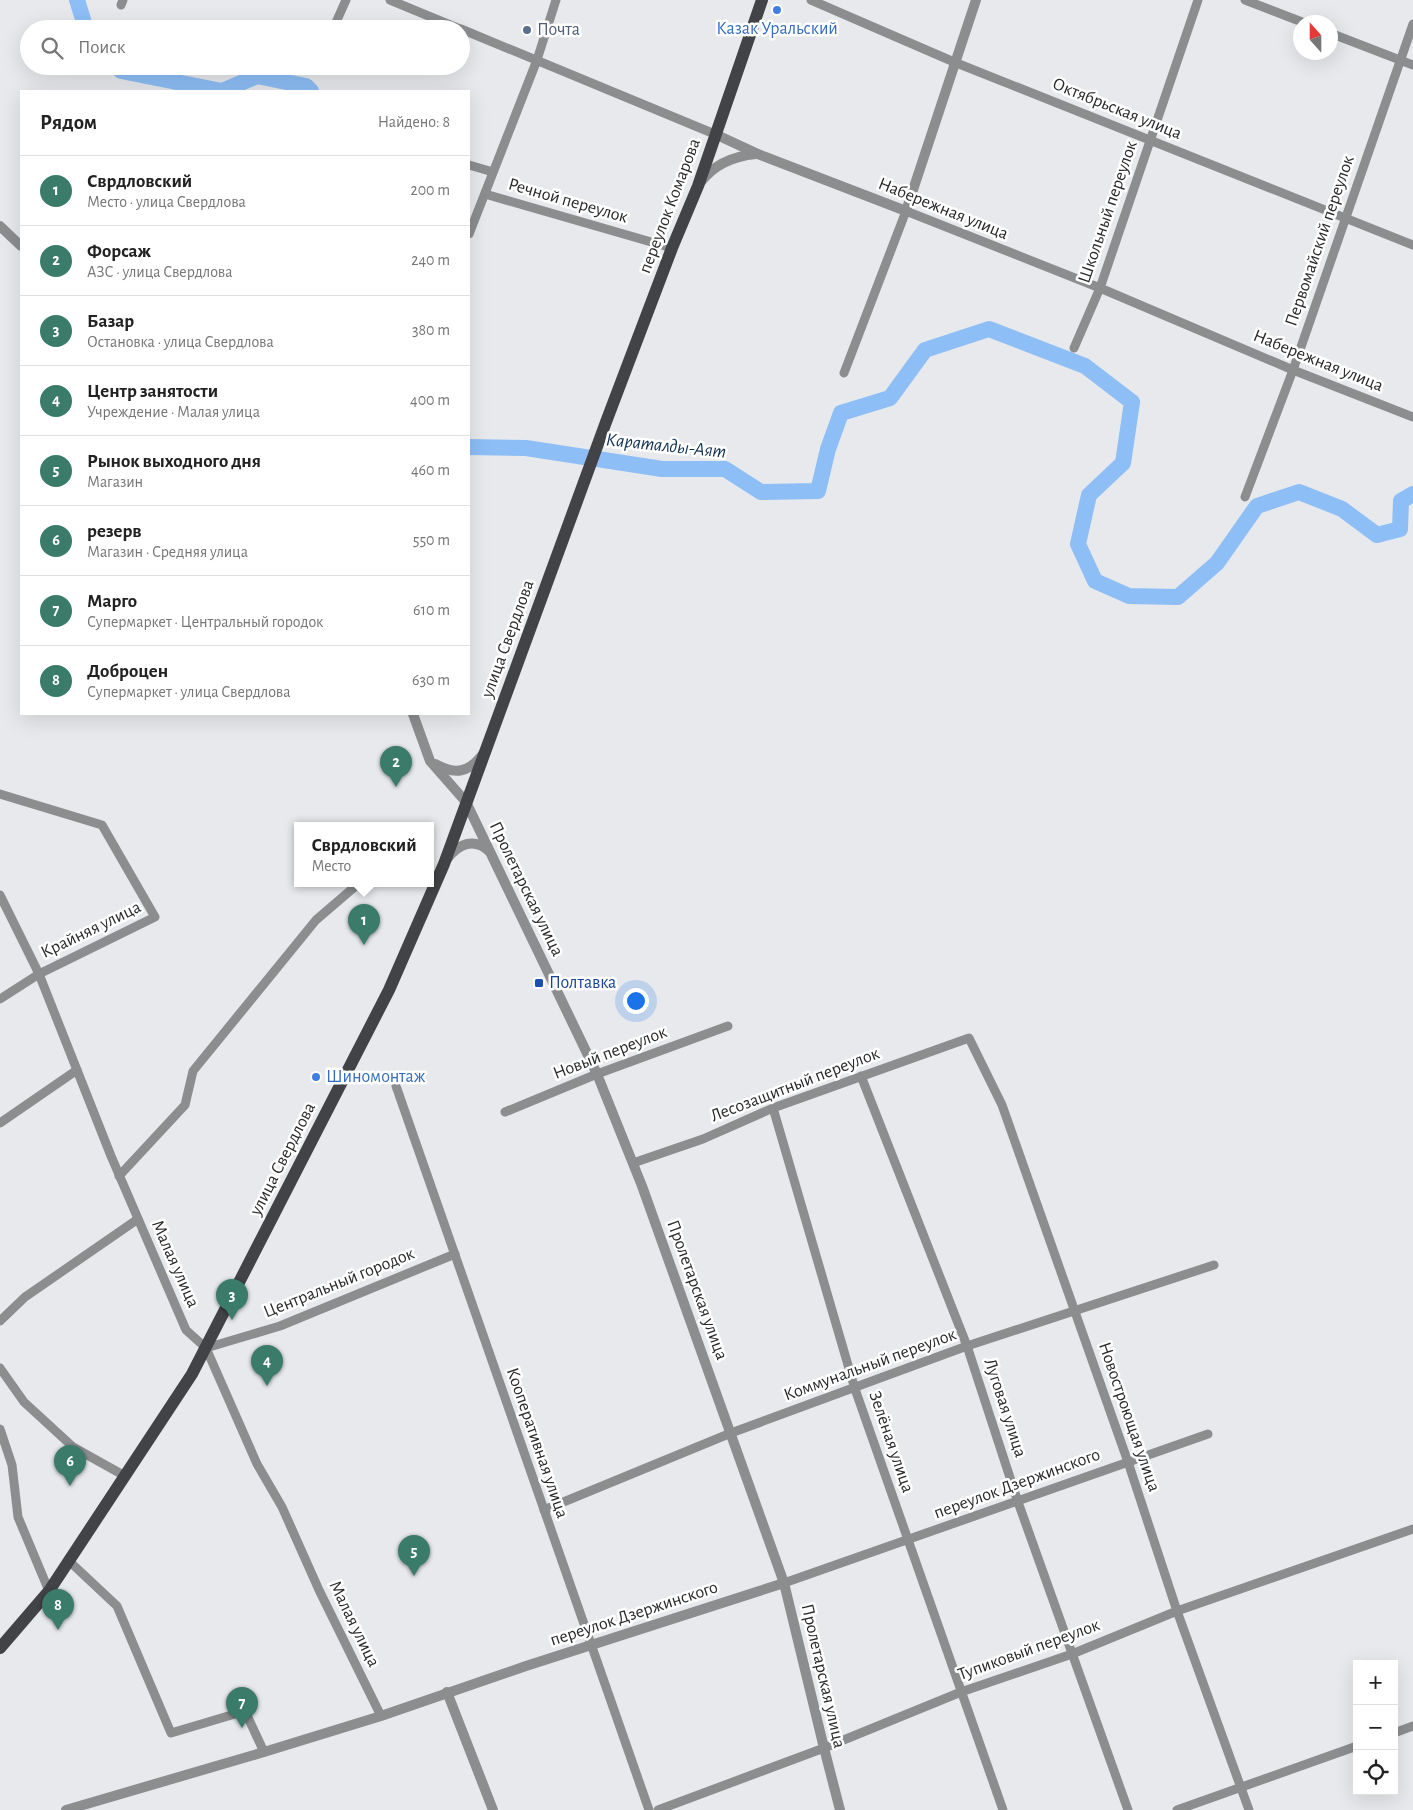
<!DOCTYPE html>
<html lang="ru">
<head>
<meta charset="utf-8">
<style>
  :root { --surface:#fff; --page:#f6f6f6; --text:#222; --muted:#767676; --line:#e0e0e0; --accent:#3b7b6a }
  body { margin:0; font-family:"Alegreya Sans",sans-serif; background:var(--page); color:var(--text) }
  .controls { position:absolute; right:15px; bottom:15px; display:grid; overflow:hidden; border-radius:0px; box-shadow:0 5px 20px #0002 }
  .controls button { width:45px; height:45px; display:grid; place-items:center; padding:0; border:0; border-bottom:1px solid var(--line); background:var(--surface); color:var(--text); font:25px sans-serif }
  .compass { position:absolute; left:1293px; top:15px; width:45px; height:45px; border-radius:50%; background:var(--surface); box-shadow:0 5px 20px #0002; rotate:339deg }
  .you { position:absolute; left:635px; top:1000px; width:18px; height:18px; margin:-12px; border:4px solid #fff; border-radius:50%; background:#1a73e8; box-shadow:0 0 0 8px #1a73e833 }
  .badge { display:grid; place-items:center; width:32px; height:32px; border-radius:50%; background:var(--accent); color:#fff; font-size:16px; font-weight:700 }
  .pin { position:absolute; translate:-50% -41px; filter:drop-shadow(0 1px 2px #0008) }
  .pin::after { content:''; position:absolute; top:26px; width:18px; height:15px; background:inherit; clip-path:polygon(0 0,100% 0,50% 100%) }
  .popup { position:absolute; left:294px; top:822px; width:140px; height:65px; box-sizing:border-box; display:grid; place-content:center; border-radius:0px; background:var(--surface); filter:drop-shadow(0 1px 4px #0005); font-size:16px; white-space:nowrap; color:var(--muted) }
  .popup b { font-size:19px; color:var(--text) }
  .popup::after { content:''; position:absolute; left:50%; top:100%; margin-left:-10px; border:10px solid transparent; border-top-color:var(--surface) }
  .list { margin:0; padding:0; list-style:none }
  h2 { display:flex; justify-content:space-between; align-items:center; height:65px; margin:0; padding:0 20px; font-size:21px }
  h2 small { font-size:16px; font-weight:400; color:var(--muted) }
  .list li { display:grid; grid-template-columns:32px 1fr auto; gap:15px; align-items:center; box-sizing:border-box; height:70px; padding:0 20px; border-top:1px solid var(--line) }
  .list b { display:block; font-size:19px; white-space:nowrap }
  .list p { margin:0; font-size:16px; white-space:nowrap; color:var(--muted) }
  .list em { font-size:16px; font-style:normal; color:var(--muted) }
  .icon { flex:none; width:28px; height:28px; fill:none; stroke:currentColor; stroke-width:2; stroke-linecap:round; stroke-linejoin:round }
  .map { position:relative; flex:none; width:1413px; height:1810px; overflow:hidden }
  .search { position:absolute; background:var(--surface); box-shadow:0 5px 20px #0002; left:20px; top:20px; width:450px; height:55px; display:flex; align-items:center; gap:12px; box-sizing:border-box; padding:0 18px; border-radius:28px; color:var(--muted); font-size:19px }
  .panel { position:absolute; background:var(--surface); box-shadow:0 5px 20px #0002; left:20px; top:90px; width:450px; height:625px; border-radius:0px }
  .map>svg:first-child { display:block }
  .lines { fill:none; stroke-linecap:round; stroke-linejoin:round }
  .river { stroke:#8dbef6; stroke-width:16 }
  .minor { stroke:#8c8d8e; stroke-width:9 }
  .tertiary { stroke:#8c8d8e; stroke-width:10 }
  .primary { stroke:#414346; stroke-width:12 }
  .shop-dot { fill:#3f7fe0; stroke:#fff; stroke-width:2 }
  .service-dot { fill:#5c6f8a; stroke:#fff; stroke-width:2 }
  .transit-dot { fill:#1a4fb4; stroke:#fff; stroke-width:2 }
  .labels { text-anchor:middle; dominant-baseline:central; stroke-width:5; stroke-linejoin:round; paint-order:stroke }
  .shop-label { font-size:18px; fill:#366cbe; stroke:#fff }
  .service-label { font-size:18px; fill:#4e5e75; stroke:#fff; text-anchor:start }
  .street-label { font-size:18px; fill:#28292a; stroke:#fff }
  .transit-label { font-size:18px; fill:#164399; stroke:#fff; text-anchor:start }
  .water-label { font-size:19px; font-style:italic; fill:#0c2f52; stroke:#fff }
</style>
</head>
<body>
<div class="map">
<svg width="1413" height="1810" viewBox="0 0 1413 1810">
  <rect width="100%" height="100%" fill="#e7e9ed"/>
  <g class="lines">
    <g class="river">
      <polyline points="77,0 86,29"/>
      <polyline points="117,66 121,71 222,91 257,76 306,86 311,91"/>
      <polyline points="469,447 526,448 662,469 725,469 761,492 818,491 828,449 841,413 890,398 925,350 989,329 1085,366 1132,402 1123,463 1089,495 1078,544 1095,581 1129,596 1178,597 1217,563 1257,506 1299,492 1342,509 1377,535 1400,529 1401,501 1413,494"/>
    </g>
    <g class="minor">
      <polyline points="390,0 460,29"/>
      <polyline points="811,0 954,62 1413,245"/>
      <polyline points="1245,0 1302,22"/>
      <polyline points="121,5 123,0"/>
      <polyline points="333,29 346,0"/>
      <polyline points="461,29 717,135"/>
      <polyline points="1330,33 1413,65"/>
      <polyline points="469,165 493,172"/>
      <polyline points="485,194 672,248"/>
      <polyline points="469,234 537,60 556,0"/>
      <polyline points="1074,348 1100,288 1198,0"/>
      <polyline points="844,373 906,211 1100,288 1293,370 1413,417"/>
      <polyline points="1245,497 1293,370 1413,24"/>
      <polyline points="0,794 102,825 155,917 39,974 0,999"/>
      <polyline points="0,895 39,974 111,1156 186,1330 206,1348 257,1464 282,1507 319,1590 381,1716"/>
      <polyline points="861,1076 967,1346 1018,1502 1128,1810"/>
      <polyline points="396,1086 649,1810"/>
      <polyline points="773,1108 855,1389 1003,1810"/>
      <polyline points="505,1112 597,1074 728,1026"/>
      <polyline points="0,1123 77,1070"/>
      <polyline points="633,1163 703,1139 773,1108 969,1038 1002,1105 1128,1462 1177,1611 1249,1810"/>
      <polyline points="119,1176 185,1105 193,1071 316,920 358,884"/>
      <polyline points="0,1321 25,1297 138,1219"/>
      <polyline points="206,1348 280,1326 455,1254"/>
      <polyline points="0,1368 24,1402 73,1447 125,1476"/>
      <polyline points="0,1429 12,1465 18,1517 49,1591"/>
      <polyline points="544,1510 731,1433 967,1346 1214,1265"/>
      <polyline points="69,1561 117,1606 171,1733 245,1711 264,1752"/>
      <polyline points="784,1583 1208,1434"/>
      <polyline points="1394,1733 1413,1726"/>
      <polyline points="658,1810 824,1748 961,1692 1072,1654 1177,1611 1413,1529"/>
      <polyline points="1177,1810 1357,1746"/>
    </g>
    <g class="tertiary">
      <polyline points="717,135 758,154 906,211 976,0"/>
      <path d="M700,183c14,-19 34,-27 56,-29"/>
      <polyline points="0,226 21,246"/>
      <polyline points="413,714 430,761 466,802 597,1074 642,1186 784,1583 824,1748 840,1810"/>
      <path d="M435,764c20,11 34,9 48,-10"/>
      <path d="M447,859c11,-15 27,-22 42,-8"/>
      <polyline points="447,1692 493,1810"/>
      <polyline points="66,1810 264,1752 381,1716 526,1666 784,1583"/>
    </g>
    <polyline class="primary" points="0,1648 49,1591 192,1374 389,990 444,864 606,422 672,248 698,186 762,0"/>
  </g>
  <g class="shop-dot">
    <circle cx="777" cy="10" r="5"/>
    <circle cx="316" cy="1077" r="5"/>
  </g>
  <circle class="service-dot" cx="527" cy="30" r="5"/>
  <rect class="transit-dot" x="534" y="978" width="10" height="10" rx="2.5"/>
  <g class="labels">
    <g class="shop-label">
      <text x="777" y="29">Казак Уральский</text>
      <text x="326" y="1077" text-anchor="start">Шиномонтаж</text>
    </g>
    <g class="service-label">
      <text x="537" y="30">Почта</text>
    </g>
    <g class="street-label">
      <text transform="translate(1117 109) rotate(22)">Октябрьская улица</text>
      <text transform="translate(568 201) rotate(16)">Речной переулок</text>
      <text transform="translate(670 206) rotate(-69)">переулок Комарова</text>
      <text transform="translate(943 209) rotate(22)">Набережная улица</text>
      <text transform="translate(1108 212) rotate(-71)">Школьный переулок</text>
      <text transform="translate(1320 241) rotate(-71)">Первомайский переулок</text>
      <text transform="translate(1318 361) rotate(22)">Набережная улица</text>
      <text transform="translate(508 639) rotate(-70)">улица Свердлова</text>
      <text transform="translate(526 889) rotate(64)">Пролетарская улица</text>
      <text transform="translate(91 930) rotate(-26)">Крайняя улица</text>
      <text transform="translate(610 1053) rotate(-21)">Новый переулок</text>
      <text transform="translate(795 1085) rotate(-21)">Лесозащитный переулок</text>
      <text transform="translate(283 1159) rotate(-63)">улица Свердлова</text>
      <text transform="translate(175 1264) rotate(66)">Малая улица</text>
      <text transform="translate(339 1283) rotate(-22)">Центральный городок</text>
      <text transform="translate(697 1290) rotate(70)">Пролетарская улица</text>
      <text transform="translate(870 1365) rotate(-20)">Коммунальный переулок</text>
      <text transform="translate(1005 1408) rotate(72)">Луговая улица</text>
      <text transform="translate(1129 1417) rotate(71)">Новостроющая улица</text>
      <text transform="translate(891 1442) rotate(71)">Зелёная улица</text>
      <text transform="translate(537 1443) rotate(71)">Кооперативная улица</text>
      <text transform="translate(1017 1484) rotate(-20)">переулок Дзержинского</text>
      <text transform="translate(634 1614) rotate(-18)">переулок Дзержинского</text>
      <text transform="translate(354 1624) rotate(64)">Малая улица</text>
      <text transform="translate(1029 1650) rotate(-20)">Тупиковый переулок</text>
      <text transform="translate(823 1676) rotate(77)">Пролетарская улица</text>
    </g>
    <g class="transit-label">
      <text x="549" y="983">Полтавка</text>
    </g>
    <g class="water-label">
      <text transform="translate(666 446) rotate(6)">Караталды-Аят</text>
    </g>
  </g>
</svg>
<div class="controls">
<button>+</button>
<button>−</button>
<button><svg class="icon" aria-label="locate" viewBox="0 0 24 24"><circle cx="12" cy="12" r="6"/><path d="M12 2v4M12 18v4M2 12h4M18 12h4"/></svg></button>
</div>
<svg class="compass" viewBox="-18 -18 36 36"><path d="M0-13l5 13h-10z" fill="#e53935"/><path d="M0 13l5-13h-10z" fill="#767676"/></svg>
<div class="you"></div>
<div class="pin badge" style="left:364px;top:945px">1</div>
<div class="popup"><b>Сврдловский</b>Место</div>
<div class="pin badge" style="left:396px;top:787px">2</div>
<div class="pin badge" style="left:232px;top:1320px">3</div>
<div class="pin badge" style="left:267px;top:1386px">4</div>
<div class="pin badge" style="left:414px;top:1576px">5</div>
<div class="pin badge" style="left:70px;top:1486px">6</div>
<div class="pin badge" style="left:242px;top:1728px">7</div>
<div class="pin badge" style="left:58px;top:1630px">8</div>
<div class="search"><svg class="icon" aria-label="search" viewBox="0 0 24 24"><circle cx="10" cy="10" r="6"/><path d="M15 15l6 6"/></svg>Поиск</div>
<section class="panel">
<h2>Рядом<small>Найдено: 8</small></h2>
<ul class="list">
<li><span class="badge">1</span><div><b>Сврдловский</b><p>Место · улица Свердлова</p></div><em>200 m</em></li>
<li><span class="badge">2</span><div><b>Форсаж</b><p>АЗС · улица Свердлова</p></div><em>240 m</em></li>
<li><span class="badge">3</span><div><b>Базар</b><p>Остановка · улица Свердлова</p></div><em>380 m</em></li>
<li><span class="badge">4</span><div><b>Центр занятости</b><p>Учреждение · Малая улица</p></div><em>400 m</em></li>
<li><span class="badge">5</span><div><b>Рынок выходного дня</b><p>Магазин</p></div><em>460 m</em></li>
<li><span class="badge">6</span><div><b>резерв</b><p>Магазин · Средняя улица</p></div><em>550 m</em></li>
<li><span class="badge">7</span><div><b>Марго</b><p>Супермаркет · Центральный городок</p></div><em>610 m</em></li>
<li><span class="badge">8</span><div><b>Доброцен</b><p>Супермаркет · улица Свердлова</p></div><em>630 m</em></li>
</ul>
</section>
</div>
</body>
</html>
